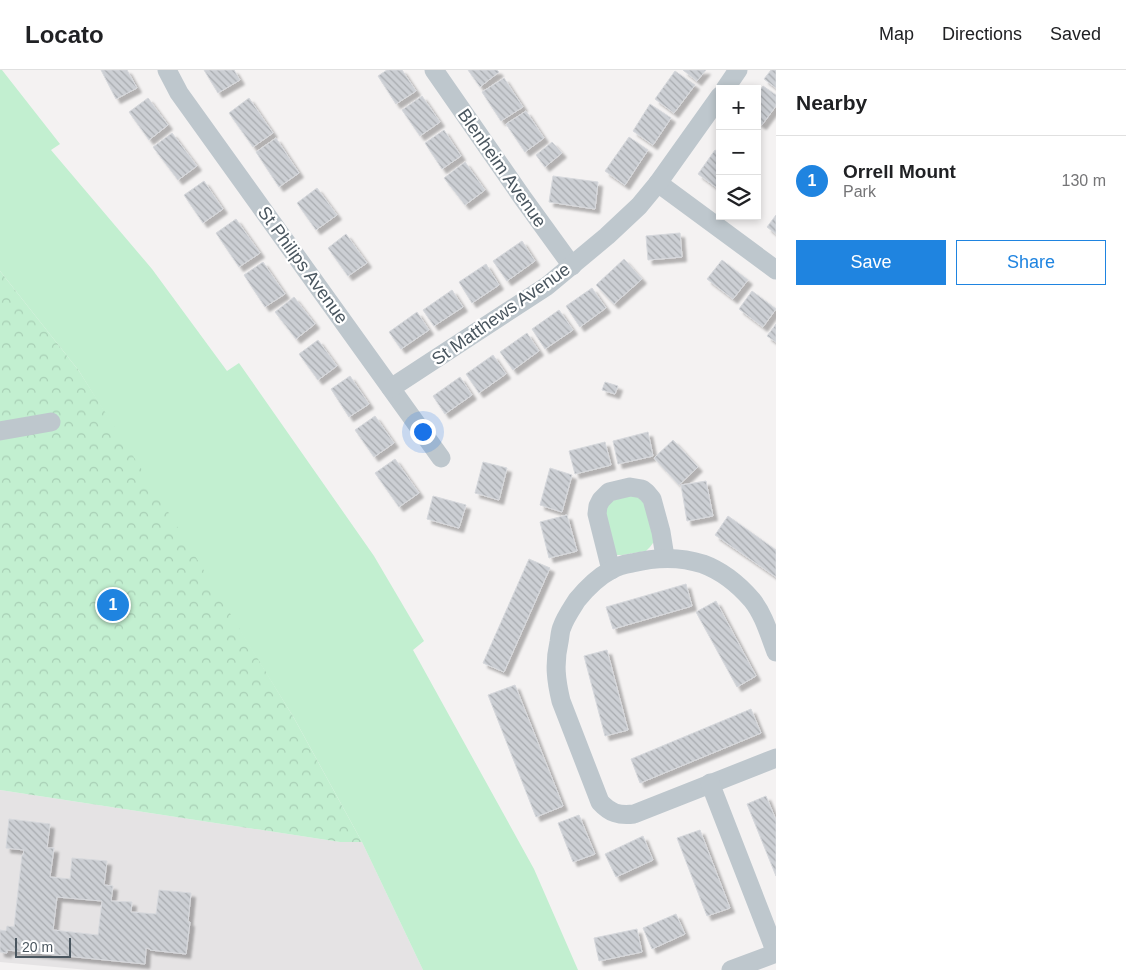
<!DOCTYPE html>
<html lang="en">
<head>
<meta charset="utf-8">
<style>
  :root { --surface:#fff; --page:#f6f6f6; --text:#202124; --muted:#757577; --line:#e0e0e0; --accent:#1f84e0 }
  body { margin:0; font-family:Arial,sans-serif; background:var(--page); color:var(--text) }
  .controls { position:absolute; right:15px; top:15px; display:grid; overflow:hidden; border-radius:0px; box-shadow:0 2px 8px #0003 }
  .controls button { width:45px; height:45px; display:grid; place-items:center; padding:0; border:0; border-bottom:1px solid var(--line); background:var(--surface); color:var(--text); font:25px sans-serif }
  .scale { position:absolute; left:15px; bottom:12px; width:56px; box-sizing:border-box; padding-left:5px; border:2px solid #4a565f; border-top:0; font-size:14px; line-height:18px; white-space:nowrap; color:#4a565f; -webkit-text-stroke:4px #fff; paint-order:stroke }
  .you { position:absolute; left:422px; top:361px; width:18px; height:18px; margin:-12px; border:4px solid #fff; border-radius:50%; background:#1a73e8; box-shadow:0 0 0 8px #1a73e833 }
  .badge { display:grid; place-items:center; width:32px; height:32px; border-radius:50%; background:var(--accent); color:#fff; font-size:16px; font-weight:700 }
  .pin { position:absolute; translate:-50% -50%; border:2px solid #fff; box-shadow:0 1px 5px #0006 }
  .list { margin:0; padding:0; list-style:none }
  h2 { display:flex; justify-content:space-between; align-items:center; height:65px; margin:0; padding:0 20px; font-size:21px }
  h2 small { font-size:16px; font-weight:400; color:var(--muted) }
  .list li { display:grid; grid-template-columns:32px 1fr auto; gap:15px; align-items:center; box-sizing:border-box; height:90px; padding:0 20px; border-top:1px solid var(--line) }
  .list b { display:block; font-size:19px; white-space:nowrap }
  .list p { margin:0; font-size:16px; white-space:nowrap; color:var(--muted) }
  .list em { font-size:16px; font-style:normal; color:var(--muted) }
  .actions { display:flex; gap:10px; padding:15px 20px }
  .actions a { flex:1; padding:11px 0; border:1px solid var(--accent); border-radius:0px; text-align:center; font-size:18px; color:var(--accent) }
  .actions .main { background:var(--accent); color:#fff }
  .icon { flex:none; width:28px; height:28px; fill:none; stroke:currentColor; stroke-width:2; stroke-linecap:round; stroke-linejoin:round }
  .map { position:relative; flex:none; width:776px; height:900px; overflow:hidden }
  header { display:flex; align-items:center; gap:30px; box-sizing:border-box; height:70px; padding:0 25px; background:var(--surface); border-bottom:1px solid var(--line) }
  header strong { font-size:24px }
  nav { display:flex; gap:28px; margin-inline-start:auto; font-size:18px }
  main { display:flex }
  aside { flex:1; background:var(--surface) }
  .map>svg:first-child { display:block }
  .education { fill:#e5e3e4 }
  .grass { fill:#c2efd0 }
  .park { fill:url(#park-crowns) }
  .building { fill:url(#building-back-hatch); stroke:#d6d8dc; fill-rule:evenodd; filter:url(#shadow) }
  .lines { fill:none; stroke-linecap:round; stroke-linejoin:round }
  .minor { stroke:#bec7cd; stroke-width:19 }
  .labels { text-anchor:middle; dominant-baseline:central; stroke-width:4.5; stroke-linejoin:round; paint-order:stroke }
  .street-label { font-size:18px; fill:#4a565f; stroke:#fff }
</style>
</head>
<body>
<header>
<strong>Locato</strong>
<nav><a>Map</a><a>Directions</a><a>Saved</a></nav>
</header>
<main>
<div class="map">
<svg width="776" height="900" viewBox="0 0 776 900">
  <defs>
    <pattern id="park-crowns" width="20" height="18" patternUnits="userSpaceOnUse" patternTransform="scale(1.25)"><rect width="20" height="18" fill="#c2efd0"/><path d="M2 6a3 3 0 1 1 6 0M12 15a3 3 0 1 1 6 0" fill="none" stroke="#a8cfb5"/></pattern>
    <pattern id="building-back-hatch" width="6" height="6" patternUnits="userSpaceOnUse" patternTransform="scale(1.25)"><rect width="6" height="6" fill="#cccfd4"/><path d="M-1 5l2 2M0 0l6 6M5-1l2 2" fill="none" stroke="#a8abaf"/></pattern>
    <filter id="shadow"><feDropShadow dx="4.5" dy="4.5" stdDeviation="1" flood-color="#0004"/></filter>
  </defs>
  <rect width="100%" height="100%" fill="#f4f2f2"/>
  <polygon class="education" points="0,720 340,772 362,772 423,900 88,900 0,892"/>
  <g class="grass">
    <polygon points="0,0 2,0 60,74 51,80 152,199 227,301 239,293 374,486 424,571 413,580 534,799 578,900 423,900 362,772 294,648 79,301 0,201"/>
    <polygon points="629,425 638,427 645,434 654,466 653,473 650,477 646,481 622,485 617,485 614,482 604,446 609,432"/>
  </g>
  <polygon class="park" points="0,201 79,301 156,422 294,648 362,772 340,772 0,720"/>
  <g class="building">
    <polygon points="101,0 127,0 137,18 116,29"/>
    <polygon points="204,0 234,0 240,10 218,23"/>
    <polygon points="387,0 402,0 416,21 396,34 378,6"/>
    <polygon points="468,0 497,0 499,2 480,17"/>
    <polygon points="683,0 706,0 697,11"/>
    <polygon points="771,0 776,0 776,18 764,9"/>
    <polygon points="675,1 695,15 674,43 655,29"/>
    <polygon points="504,8 523,37 501,51 482,22"/>
    <polygon points="763,16 776,25 776,36 762,55 757,52 757,24"/>
    <polygon points="422,26 440,52 420,66 402,40"/>
    <polygon points="148,28 168,55 149,70 129,42"/>
    <polygon points="249,28 273,63 253,77 229,43"/>
    <polygon points="650,34 671,48 653,75 633,61"/>
    <polygon points="526,41 544,68 525,82 506,54"/>
    <polygon points="444,60 461,86 442,99 425,73"/>
    <polygon points="172,63 197,96 178,110 153,77"/>
    <polygon points="629,67 648,80 625,115 605,101"/>
    <polygon points="276,68 299,103 279,117 256,82"/>
    <polygon points="552,72 562,83 545,97 536,85"/>
    <polygon points="715,80 720,83 720,115 717,118 698,104"/>
    <polygon points="465,92 485,120 465,135 444,108"/>
    <polygon points="553,106 598,112 595,139 549,132"/>
    <polygon points="204,111 223,139 203,153 184,125"/>
    <polygon points="317,118 337,145 316,160 297,133"/>
    <polygon points="776,145 776,164 767,157"/>
    <polygon points="236,149 260,183 239,197 216,163"/>
    <polygon points="680,163 682,187 648,190 646,166"/>
    <polygon points="346,164 367,193 348,206 328,178"/>
    <polygon points="522,171 535,191 507,211 493,191"/>
    <polygon points="624,189 642,209 614,234 596,215"/>
    <polygon points="722,190 748,210 733,229 707,209"/>
    <polygon points="263,192 285,224 265,237 244,205"/>
    <polygon points="486,194 499,215 472,233 459,212"/>
    <polygon points="592,218 606,238 580,257 566,236"/>
    <polygon points="452,220 463,237 434,256 423,240"/>
    <polygon points="752,221 776,239 763,257 739,239"/>
    <polygon points="294,227 315,254 296,269 275,242"/>
    <polygon points="559,240 573,260 545,279 532,259"/>
    <polygon points="417,242 429,260 401,279 389,262"/>
    <polygon points="776,254 776,272 767,266"/>
    <polygon points="527,263 539,281 513,300 500,282"/>
    <polygon points="318,270 337,296 318,310 299,284"/>
    <polygon points="493,285 506,304 479,323 466,304"/>
    <polygon points="350,306 369,334 349,347 331,319"/>
    <polygon points="460,307 472,325 445,344 433,326"/>
    <polygon points="605,312 618,316 615,324 602,320"/>
    <polygon points="375,346 394,373 374,387 355,360"/>
    <polygon points="648,362 653,386 618,394 613,371"/>
    <polygon points="673,370 698,397 679,415 654,388"/>
    <polygon points="605,372 611,395 575,404 569,381"/>
    <polygon points="395,389 419,423 399,437 375,403"/>
    <polygon points="483,392 507,398 499,430 475,423"/>
    <polygon points="550,398 572,405 562,442 540,435"/>
    <polygon points="706,411 713,446 687,451 681,415"/>
    <polygon points="433,426 466,435 459,458 427,449"/>
    <polygon points="567,445 577,481 549,488 540,452"/>
    <polygon points="728,446 776,480 776,507 715,465"/>
    <polygon points="529,489 550,498 504,602 483,593"/>
    <polygon points="686,514 692,536 613,559 606,537"/>
    <polygon points="716,531 756,606 737,617 696,542"/>
    <polygon points="607,580 628,660 605,666 584,586"/>
    <polygon points="515,615 563,736 536,747 488,625"/>
    <polygon points="751,639 761,663 640,713 631,689"/>
    <polygon points="766,726 776,750 776,806 747,734"/>
    <polygon points="579,745 595,784 573,792 558,753"/>
    <path d="M9,749l41,5 -3,24h7l-4,29 20,2 2,-21 35,3 -3,24 9,1 -2,15 21,1 -1,10 25,2 3,-24 32,3 -3,29h2l-4,32 -36,-4v-1l-4,-1 -1,16 -138,-14v3l-7,-1v-22l6,1 1,-5 7,1 8,-72h1l1,-5 -18,-2zM57,827l45,4 -4,34 -45,-5z"/>
    <polygon points="700,760 730,838 707,846 677,768"/>
    <polygon points="643,766 653,790 616,807 605,784"/>
    <polygon points="676,844 685,864 652,879 643,858"/>
    <polygon points="637,859 642,882 599,891 594,868"/>
  </g>
  <g class="lines">
    <g class="minor">
      <polyline points="167,0 179,23 441,388"/>
      <polyline points="434,0 522,127 572,196"/>
      <polyline points="725,19 738,0"/>
      <polyline points="658,113 776,200"/>
      <polyline points="391,318 547,216 607,166 639,136 658,113 720,26"/>
      <polyline points="0,361 51,352"/>
      <polyline points="611,500 597,444 598,436 601,430 609,422 630,417 642,419 647,423 652,429 661,462 665,487"/>
      <path d="M776,582c-7,-18 -12,-37 -24,-52 -13,-15 -30,-29 -49,-36 -24,-8 -47,-7 -71,-1 -7,1 -15,3 -21,7 -13,7 -25,19 -34,30 -5,8 -12,18 -15,27 -2,4 -2,10 -3,15 -5,22 -3,38 2,59l39,101c10,11 19,14 34,12l142,-56"/>
      <polyline points="710,713 776,883"/>
      <polyline points="731,900 776,883"/>
    </g>
  </g>
  <g class="labels">
    <g class="street-label">
      <text transform="translate(502 98) rotate(55)">Blenheim Avenue</text>
      <text transform="translate(303 195) rotate(54)">St Philips Avenue</text>
      <text transform="translate(501 244) rotate(-35)">St Matthews Avenue</text>
    </g>
  </g>
</svg>
<div class="controls">
<button>+</button>
<button>−</button>
<button><svg class="icon" aria-label="layers" viewBox="0 0 24 24"><path d="M12 4l9 5-9 5-9-5zM3 14l9 5 9-5"/></svg></button>
</div>
<div class="scale">20 m</div>
<div class="you"></div>
<div class="pin badge" style="left:113px;top:535px">1</div>
</div>
<aside>
<h2>Nearby<small></small></h2>
<ul class="list">
<li><span class="badge">1</span><div><b>Orrell Mount</b><p>Park</p></div><em>130 m</em></li>
</ul>
<div class="actions"><a class="main">Save</a><a>Share</a></div>
</aside>
</main>
</body>
</html>
